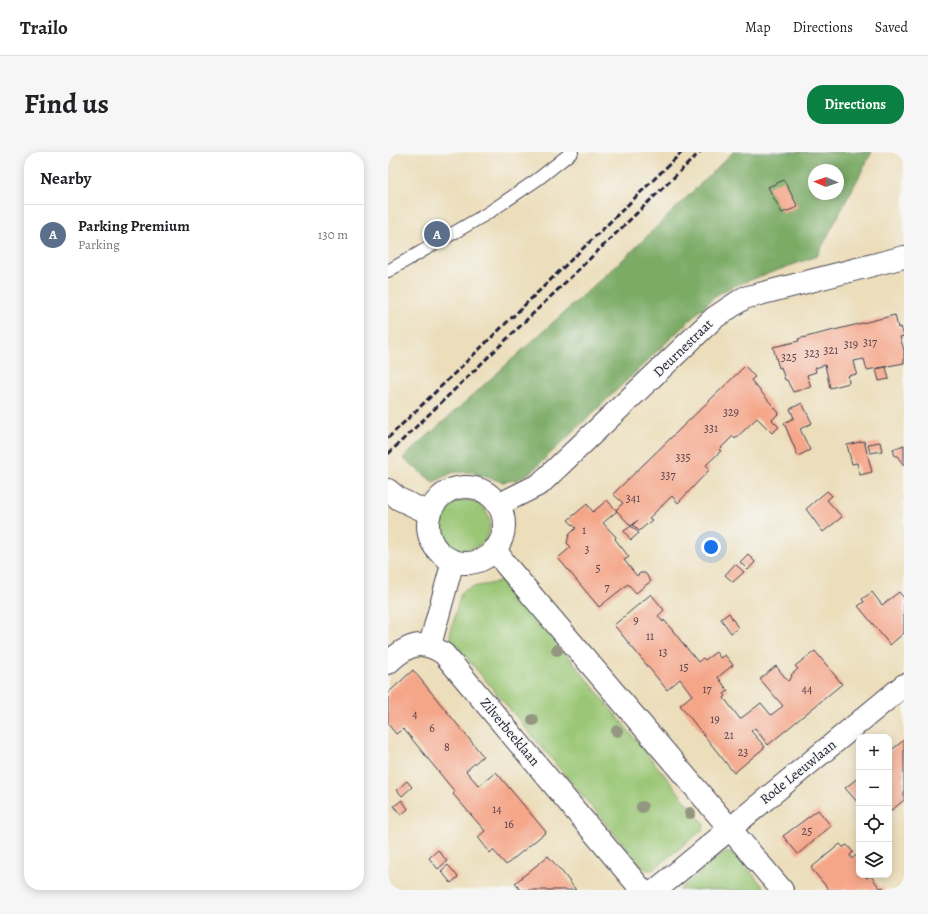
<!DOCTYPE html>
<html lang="en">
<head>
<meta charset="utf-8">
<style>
  :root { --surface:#fff; --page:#f6f6f6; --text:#202124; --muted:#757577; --line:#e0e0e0; --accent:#0b8043 }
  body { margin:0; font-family:Alegreya,serif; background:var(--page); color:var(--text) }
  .controls { position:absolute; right:12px; bottom:12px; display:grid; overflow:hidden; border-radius:8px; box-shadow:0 2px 10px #0003 }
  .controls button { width:36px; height:36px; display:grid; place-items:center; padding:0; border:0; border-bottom:1px solid var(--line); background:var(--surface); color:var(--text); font:20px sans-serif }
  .compass { position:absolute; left:420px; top:12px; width:36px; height:36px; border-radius:50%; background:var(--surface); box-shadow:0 2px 10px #0003; rotate:272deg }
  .you { position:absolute; left:323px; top:395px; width:14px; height:14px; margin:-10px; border:3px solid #fff; border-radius:50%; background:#1a73e8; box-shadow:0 0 0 6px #1a73e833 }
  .badge { display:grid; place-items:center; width:26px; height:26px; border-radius:50%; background:var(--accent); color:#fff; font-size:13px; font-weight:700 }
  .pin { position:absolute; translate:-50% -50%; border:2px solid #fff; box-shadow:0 1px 4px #0006 }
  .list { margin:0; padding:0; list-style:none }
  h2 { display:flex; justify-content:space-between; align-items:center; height:52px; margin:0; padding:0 16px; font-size:17px }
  h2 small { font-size:13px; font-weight:400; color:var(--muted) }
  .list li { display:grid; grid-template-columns:26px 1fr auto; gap:12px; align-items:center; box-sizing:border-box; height:60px; padding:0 16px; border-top:1px solid var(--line) }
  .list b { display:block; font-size:15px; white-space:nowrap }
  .list p { margin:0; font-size:13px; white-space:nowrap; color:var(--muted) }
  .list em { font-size:13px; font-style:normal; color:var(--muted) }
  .icon { flex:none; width:22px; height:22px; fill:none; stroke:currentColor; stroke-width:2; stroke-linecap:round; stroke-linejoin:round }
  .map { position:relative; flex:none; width:516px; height:738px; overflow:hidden; border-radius:16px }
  header { display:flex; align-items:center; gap:24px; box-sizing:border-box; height:56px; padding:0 20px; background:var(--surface); border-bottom:1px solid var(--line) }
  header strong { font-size:19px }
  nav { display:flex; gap:22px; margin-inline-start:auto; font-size:14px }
  .intro { display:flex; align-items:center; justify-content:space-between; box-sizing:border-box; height:96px; padding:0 24px }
  h1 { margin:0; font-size:28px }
  .button { padding:10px 18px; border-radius:16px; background:var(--accent); color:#fff; font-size:14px; font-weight:700 }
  main { display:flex; gap:24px; padding:0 24px }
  aside { flex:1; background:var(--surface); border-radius:16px; box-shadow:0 2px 10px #0003 }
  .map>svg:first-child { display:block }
  .green { fill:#9ac674; stroke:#5e7458 }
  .forest { fill:#7bab66; stroke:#4e6650; fill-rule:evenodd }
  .building { fill:#f5a689 }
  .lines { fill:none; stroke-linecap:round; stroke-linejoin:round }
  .lane-casing { stroke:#403e4e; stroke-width:14 }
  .street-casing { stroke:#403e4e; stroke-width:24 }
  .secondary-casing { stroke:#403e4e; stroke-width:24 }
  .lane { stroke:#fff; stroke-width:12 }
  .street { stroke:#fff; stroke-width:22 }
  .secondary { stroke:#fff; stroke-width:22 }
  .rail { stroke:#22223b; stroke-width:3; stroke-dasharray:6 3; stroke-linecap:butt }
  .tree { fill:#949680 }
  .labels { text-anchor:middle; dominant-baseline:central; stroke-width:3; stroke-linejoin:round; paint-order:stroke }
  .number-label { font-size:12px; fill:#57434e }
  .street-label { font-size:14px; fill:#22223b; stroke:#f6f6f2 }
</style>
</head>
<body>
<header>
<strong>Trailo</strong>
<nav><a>Map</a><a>Directions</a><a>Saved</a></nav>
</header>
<div class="intro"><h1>Find us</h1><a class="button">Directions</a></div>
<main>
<aside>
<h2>Nearby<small></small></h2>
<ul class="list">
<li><span class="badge" style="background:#5c6f8a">A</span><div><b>Parking Premium</b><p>Parking</p></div><em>130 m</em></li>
</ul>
</aside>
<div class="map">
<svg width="516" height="738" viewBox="0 0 516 738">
  <rect width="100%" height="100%" fill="#f6f6f2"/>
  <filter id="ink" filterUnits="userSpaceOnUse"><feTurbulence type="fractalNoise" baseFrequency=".025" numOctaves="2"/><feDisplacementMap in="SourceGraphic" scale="8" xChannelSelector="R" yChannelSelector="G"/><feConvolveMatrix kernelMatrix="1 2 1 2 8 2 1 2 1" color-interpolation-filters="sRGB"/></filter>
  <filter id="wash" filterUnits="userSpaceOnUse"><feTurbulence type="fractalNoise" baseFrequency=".012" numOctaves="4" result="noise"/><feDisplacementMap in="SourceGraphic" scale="16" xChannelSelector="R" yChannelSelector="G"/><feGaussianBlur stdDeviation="0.9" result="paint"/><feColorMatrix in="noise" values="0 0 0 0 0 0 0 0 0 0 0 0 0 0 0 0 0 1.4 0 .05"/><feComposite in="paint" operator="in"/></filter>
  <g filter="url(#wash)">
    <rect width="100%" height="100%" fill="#ecdebb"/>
    <g class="green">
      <circle cx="77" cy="373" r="25"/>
      <path d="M116,425l200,247 -1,5 -49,40 -6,1 -5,-2 -192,-229 -1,-4 11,-42c12,-11 30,-4 43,-16z"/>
      <polygon points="337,701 343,701 349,704 378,738 291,738 331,704"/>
    </g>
    <path class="forest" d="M345,0h139l-55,104 -86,31 -16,9 -183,175 -15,9 -15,2 -31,-10h-17l-21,10 -30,-24 228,-206zM426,18h24v24h-24z"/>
    <g id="blocks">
      <g class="building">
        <polygon points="396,28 410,55 394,61 380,35"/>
        <polygon points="507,163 510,176 513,175 516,184 512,185 516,198 516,211 479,218 476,207 466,209 469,222 460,224 461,231 442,236 437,213 427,216 428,220 419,223 423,235 405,240 399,228 397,228 393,215 391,216 385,195 411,189 410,187"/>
        <polygon points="357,214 367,225 363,228 391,261 384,268 391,275 384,281 369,266 347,287 345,284 331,298 333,299 318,313 322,317 290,351 284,344 261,366 264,368 251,379 245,373 250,368 243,374 228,358 235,351 225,342"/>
        <polygon points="498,215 501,227 491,229 488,217"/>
        <polygon points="414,251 424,271 412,277 422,298 410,304 396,271 406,266 402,257"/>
        <polygon points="476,289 484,320 472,323 469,311 464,312 459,293"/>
        <polygon points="492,290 494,299 482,301 480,292"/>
        <polygon points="516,293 516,313 509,304 507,304 505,297"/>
        <polygon points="439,339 444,344 439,348 454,365 435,380 418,357"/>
        <polygon points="219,348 229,359 215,371 228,385 227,387 241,405 236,408 249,424 252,421 257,421 263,429 248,441 240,432 211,455 170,406 183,395 179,391 181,383 188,376 180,368 199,352 205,360"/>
        <polygon points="243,374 251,381 243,388 236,379"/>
        <polygon points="360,402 367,410 360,418 352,410"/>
        <polygon points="347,412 356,420 345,430 337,423"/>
        <polygon points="484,440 494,453 511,440 516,446 516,481 502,493 470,454 476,450 474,447"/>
        <polygon points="263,442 276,458 270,464 275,470 276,468 310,510 315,506 317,508 328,500 332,506 337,503 345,513 330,525 340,539 336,542 338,544 336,546 352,567 373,551 383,563 395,554 372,527 388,514 400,529 404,525 403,523 410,517 407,514 427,499 454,532 380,593 367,576 363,579 377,595 346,621 292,553 304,543 292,527 279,538 226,473"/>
        <polygon points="341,461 350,476 343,481 333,467"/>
        <polygon points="25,518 95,604 78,619 84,626 91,634 108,620 158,680 118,713 105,698 102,701 90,685 97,679 65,642 67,640 19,581 15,577 8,582 0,572 0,541"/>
        <polygon points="516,588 516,648 504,658 501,655 501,600"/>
        <polygon points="471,625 471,652 457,636"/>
        <polygon points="19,629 24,635 14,644 9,638"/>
        <polygon points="14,648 20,657 13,663 6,654"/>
        <polygon points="430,658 443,674 410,702 395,684"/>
        <polygon points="452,692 455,695 459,693 465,700 462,703 464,707 468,703 471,706 471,723 476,723 479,726 482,723 492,736 495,735 497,738 441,738 423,716"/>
        <polygon points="50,698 59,709 50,717 41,706"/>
        <polygon points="160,704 175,721 188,738 132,738 127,731"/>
        <polygon points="60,713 70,725 63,731 53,719"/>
      </g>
    </g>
  </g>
  <g filter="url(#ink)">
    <use href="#blocks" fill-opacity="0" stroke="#403e4e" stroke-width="1"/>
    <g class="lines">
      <defs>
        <polyline id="lane" points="0,119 100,61 150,27 184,0"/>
        <g id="street">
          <polyline points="107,397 118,413 394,738"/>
          <polyline points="42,493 65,409"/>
          <path d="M0,511c19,-18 33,-25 56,-9l198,236"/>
          <polyline points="268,738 516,533"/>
        </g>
        <g id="secondary">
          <circle cx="78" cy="373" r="38"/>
          <polyline points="0,338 11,347 41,361"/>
          <polyline points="110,353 152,332 326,166 356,146 516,105"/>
        </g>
      </defs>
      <use href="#lane" class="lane-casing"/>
      <use href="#street" class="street-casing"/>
      <use href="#secondary" class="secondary-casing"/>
      <use href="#lane" class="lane"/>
      <use href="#street" class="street"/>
      <use href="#secondary" class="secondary"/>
      <g class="rail">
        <polyline points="0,286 294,0"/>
        <polyline points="0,302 312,0"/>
      </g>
    </g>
    <g class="tree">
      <circle cx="169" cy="498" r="6"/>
      <circle cx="145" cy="568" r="6"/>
      <circle cx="229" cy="579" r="6"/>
      <circle cx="254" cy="655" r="6"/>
      <circle cx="302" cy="661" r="6"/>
    </g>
  </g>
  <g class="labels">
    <g class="number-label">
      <text x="482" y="190">317</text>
      <text x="463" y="192">319</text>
      <text x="443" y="198">321</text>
      <text x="424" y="201">323</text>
      <text x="401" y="205">325</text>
      <text x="343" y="260">329</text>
      <text x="323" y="276">331</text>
      <text x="295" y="305">335</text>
      <text x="280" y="323">337</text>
      <text x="245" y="346">341</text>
      <text x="196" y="378">1</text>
      <text x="199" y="397">3</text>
      <text x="210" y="416">5</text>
      <text x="219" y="435">7</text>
      <text x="248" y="468">9</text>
      <text x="262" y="484">11</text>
      <text x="275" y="500">13</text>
      <text x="296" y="515">15</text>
      <text x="319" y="537">17</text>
      <text x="419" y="537">44</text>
      <text x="27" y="562">4</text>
      <text x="327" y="567">19</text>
      <text x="44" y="576">6</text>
      <text x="341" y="583">21</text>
      <text x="59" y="595">8</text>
      <text x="355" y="600">23</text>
      <text x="109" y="657">14</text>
      <text x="121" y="672">16</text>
      <text x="419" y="679">25</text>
    </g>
    <g class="street-label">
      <text transform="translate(295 196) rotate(-44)">Deurnestraat</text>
      <text transform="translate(122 580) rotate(50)">Zilverbeeklaan</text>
      <text transform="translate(410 620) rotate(-39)">Rode Leeuwlaan</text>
    </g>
  </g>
</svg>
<div class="controls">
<button>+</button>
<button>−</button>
<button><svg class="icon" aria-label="locate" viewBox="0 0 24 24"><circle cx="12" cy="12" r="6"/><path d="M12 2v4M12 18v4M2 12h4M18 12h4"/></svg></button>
<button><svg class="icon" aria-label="layers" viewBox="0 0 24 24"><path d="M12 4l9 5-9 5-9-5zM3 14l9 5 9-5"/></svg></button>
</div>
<svg class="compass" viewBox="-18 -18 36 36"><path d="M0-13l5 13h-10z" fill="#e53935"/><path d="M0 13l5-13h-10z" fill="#757577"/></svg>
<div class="you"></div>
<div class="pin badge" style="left:49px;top:82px;background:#5c6f8a">A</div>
</div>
</main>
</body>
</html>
